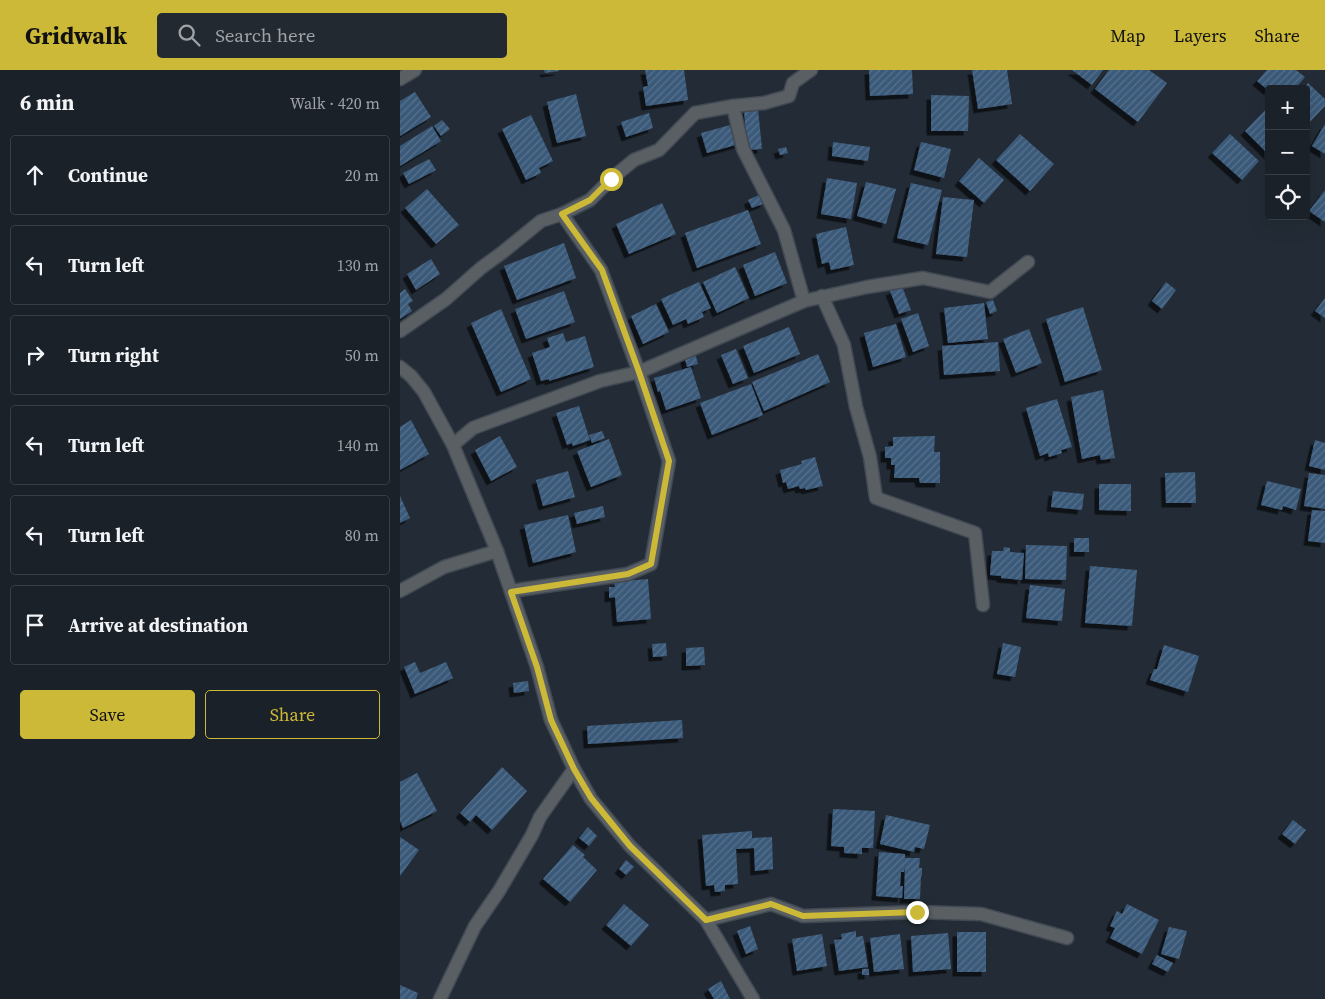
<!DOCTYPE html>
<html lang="en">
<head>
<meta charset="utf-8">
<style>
  :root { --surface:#1a2128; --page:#232930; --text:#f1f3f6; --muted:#9fa3a8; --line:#383e45; --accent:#cdb938 }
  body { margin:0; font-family:"Source Serif 4",serif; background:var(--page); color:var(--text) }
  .controls { position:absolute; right:15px; top:15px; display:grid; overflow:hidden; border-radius:5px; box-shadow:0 5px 20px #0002 }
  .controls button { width:45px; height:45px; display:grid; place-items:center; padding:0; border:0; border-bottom:1px solid var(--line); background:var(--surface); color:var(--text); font:25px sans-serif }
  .stop { position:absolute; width:15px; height:15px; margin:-11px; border:4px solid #cdb938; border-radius:50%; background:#fff }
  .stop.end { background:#cdb938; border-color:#fff; box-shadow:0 1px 5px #0008 }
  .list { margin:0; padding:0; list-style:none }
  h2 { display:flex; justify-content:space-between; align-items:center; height:65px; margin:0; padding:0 20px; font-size:21px }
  h2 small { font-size:16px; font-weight:400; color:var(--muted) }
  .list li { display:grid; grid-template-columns:32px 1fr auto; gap:15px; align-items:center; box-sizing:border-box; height:80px; margin:0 10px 10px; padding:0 10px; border:1px solid var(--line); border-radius:5px }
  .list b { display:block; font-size:19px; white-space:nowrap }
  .list em { font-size:16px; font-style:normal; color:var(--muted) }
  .actions { display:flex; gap:10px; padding:15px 20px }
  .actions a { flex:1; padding:11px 0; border:1px solid var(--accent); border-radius:5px; text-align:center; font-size:18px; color:var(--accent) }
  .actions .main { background:var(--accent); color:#111 }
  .icon { flex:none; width:28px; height:28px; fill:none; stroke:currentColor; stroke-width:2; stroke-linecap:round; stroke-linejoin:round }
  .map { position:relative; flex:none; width:925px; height:929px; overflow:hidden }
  header { display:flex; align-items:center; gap:30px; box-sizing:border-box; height:70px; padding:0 25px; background:var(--accent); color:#111 }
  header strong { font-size:24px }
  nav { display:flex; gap:28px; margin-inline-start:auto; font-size:18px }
  .search { width:350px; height:45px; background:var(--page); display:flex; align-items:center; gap:12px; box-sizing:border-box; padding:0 18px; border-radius:5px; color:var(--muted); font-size:19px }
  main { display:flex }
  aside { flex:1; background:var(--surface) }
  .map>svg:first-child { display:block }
  .building { fill:url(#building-hatch); filter:url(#shadow) }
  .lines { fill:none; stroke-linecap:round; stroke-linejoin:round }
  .street-casing { stroke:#414953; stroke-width:15 }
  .street { stroke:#5a5f64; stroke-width:12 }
  .route { stroke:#cdb938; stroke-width:6 }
</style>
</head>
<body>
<header>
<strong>Gridwalk</strong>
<div class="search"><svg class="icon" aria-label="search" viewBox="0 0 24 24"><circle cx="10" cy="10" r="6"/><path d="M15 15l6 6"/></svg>Search here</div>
<nav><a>Map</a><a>Layers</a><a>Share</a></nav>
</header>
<main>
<aside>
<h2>6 min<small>Walk · 420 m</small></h2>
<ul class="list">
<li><svg class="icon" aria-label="ahead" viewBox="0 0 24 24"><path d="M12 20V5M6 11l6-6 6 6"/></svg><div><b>Continue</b></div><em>20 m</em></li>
<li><svg class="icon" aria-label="left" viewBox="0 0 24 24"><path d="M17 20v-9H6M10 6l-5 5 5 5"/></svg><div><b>Turn left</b></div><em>130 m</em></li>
<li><svg class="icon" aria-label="right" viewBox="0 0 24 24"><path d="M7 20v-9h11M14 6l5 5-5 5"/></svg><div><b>Turn right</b></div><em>50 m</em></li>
<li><svg class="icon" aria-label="left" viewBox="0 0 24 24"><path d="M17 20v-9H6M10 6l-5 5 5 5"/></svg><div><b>Turn left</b></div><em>140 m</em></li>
<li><svg class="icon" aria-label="left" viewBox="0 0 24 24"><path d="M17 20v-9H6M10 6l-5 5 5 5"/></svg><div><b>Turn left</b></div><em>80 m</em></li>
<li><svg class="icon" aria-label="arrive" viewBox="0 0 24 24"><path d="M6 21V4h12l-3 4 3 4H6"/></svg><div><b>Arrive at destination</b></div></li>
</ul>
<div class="actions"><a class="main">Save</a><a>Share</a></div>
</aside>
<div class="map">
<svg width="925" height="929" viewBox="0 0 925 929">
  <defs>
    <pattern id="building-hatch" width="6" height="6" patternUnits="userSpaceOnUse" patternTransform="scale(1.25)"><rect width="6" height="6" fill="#3b5a7a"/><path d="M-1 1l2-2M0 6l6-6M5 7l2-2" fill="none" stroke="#57728d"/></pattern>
    <filter id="shadow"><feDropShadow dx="-4.5" dy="4.5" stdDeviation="0" flood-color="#0009"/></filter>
  </defs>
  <rect width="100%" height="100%" fill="#232c36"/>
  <g class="building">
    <polygon points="144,0 159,0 159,1 145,3"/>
    <polygon points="245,0 284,0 288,30 246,36 243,17 248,16"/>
    <polygon points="469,0 512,0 513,24 470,26"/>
    <polygon points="572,0 607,0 612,34 578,39"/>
    <polygon points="672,0 703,0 692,15"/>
    <polygon points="709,0 749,0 767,13 738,52 695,19"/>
    <polygon points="867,0 896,0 905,7 895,19 869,19 869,21 857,11"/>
    <polygon points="908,13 925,29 925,36 909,53 906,50 906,19 903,19"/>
    <polygon points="15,22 31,47 0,66 0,31"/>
    <polygon points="176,24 186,66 157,73 147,32"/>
    <polygon points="531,25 569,26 568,61 531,61"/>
    <polygon points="869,36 869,85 845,61"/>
    <polygon points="358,39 362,79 347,80 344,40"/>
    <polygon points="249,43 253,58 226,67 221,52"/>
    <polygon points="131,45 153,91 139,98 141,103 126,110 102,59"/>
    <polygon points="42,50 50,59 41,66 34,56"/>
    <polygon points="334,54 339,74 307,83 301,63"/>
    <polygon points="925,54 925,84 912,76"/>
    <polygon points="32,56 41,71 0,96 0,76"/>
    <polygon points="620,64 654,94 630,121 596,90"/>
    <polygon points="830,64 859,91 842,110 812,83"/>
    <polygon points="433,72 470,77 468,91 432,86"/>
    <polygon points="521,72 551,79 544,108 514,100"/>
    <polygon points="386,77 388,83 380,85 378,79"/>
    <polygon points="579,88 604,110 584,133 559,111"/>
    <polygon points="29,89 36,100 9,114 3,103"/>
    <polygon points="427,108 457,113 451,149 421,144"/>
    <polygon points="466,112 496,119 486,154 457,146"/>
    <polygon points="511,113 542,120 528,175 497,168"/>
    <polygon points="27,119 59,155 36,174 5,138"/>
    <polygon points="925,120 925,152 909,141"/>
    <polygon points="361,124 365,133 352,138 348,130"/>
    <polygon points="543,127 574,130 567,187 536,184"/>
    <polygon points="262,133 276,164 229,184 216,154"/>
    <polygon points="348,140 361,174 297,198 285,163"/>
    <polygon points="446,157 454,195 431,200 429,192 422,194 416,164"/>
    <polygon points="164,173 176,208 117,230 104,196"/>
    <polygon points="375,182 387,213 355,226 343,195"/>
    <polygon points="31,189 40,204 16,220 7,204"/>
    <polygon points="335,197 349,228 317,243 303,212"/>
    <polygon points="299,212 311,238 302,242 304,247 288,254 286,249 273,255 261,229"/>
    <polygon points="766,212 776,220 762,239 752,231"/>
    <polygon points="502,216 511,240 499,244 490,221"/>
    <polygon points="5,219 13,231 8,234 12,241 0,249 0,223"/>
    <polygon points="164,221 175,252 126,269 115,239"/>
    <polygon points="925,228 925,248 915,241"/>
    <polygon points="593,230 597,241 590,244 586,232"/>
    <polygon points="584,233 588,269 548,273 544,238"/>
    <polygon points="256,234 269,262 243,274 231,246"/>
    <polygon points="683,237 702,300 665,312 646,249"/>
    <polygon points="101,239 131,309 101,322 71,253"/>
    <polygon points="518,243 529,276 513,282 501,249"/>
    <polygon points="496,254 506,287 473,297 464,263"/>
    <polygon points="389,257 400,284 354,303 343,276"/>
    <polygon points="629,259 642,293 616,303 603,269"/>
    <polygon points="163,263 166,272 185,266 194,297 149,311 149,309 141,311 132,283 150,277 147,268"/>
    <polygon points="598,272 600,301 544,305 542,276"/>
    <polygon points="336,279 348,308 333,314 321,285"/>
    <polygon points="295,283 298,294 287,297 284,285"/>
    <polygon points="418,284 430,312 364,341 352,312"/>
    <polygon points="291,297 301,328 266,340 260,321 258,322 254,308"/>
    <polygon points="351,314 363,345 312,365 300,333"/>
    <polygon points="703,320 715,388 701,390 700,385 682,389 671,327"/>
    <polygon points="657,329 672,377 661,380 662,383 649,387 648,383 640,386 626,338"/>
    <polygon points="179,336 190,370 173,376 172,373 167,375 156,343"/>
    <polygon points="11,350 29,384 0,400 0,357"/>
    <polygon points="202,361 205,368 192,373 189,365"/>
    <polygon points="100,366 117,397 91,411 75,380"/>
    <polygon points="535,366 534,382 540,382 540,413 520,413 519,408 494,408 495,395 491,395 491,388 485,388 485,377 493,376 493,367"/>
    <polygon points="209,369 222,405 191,417 177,381"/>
    <polygon points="915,370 925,373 925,400 909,396"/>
    <polygon points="415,387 423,416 406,420 405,418 400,419 399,416 388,419 386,412 383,413 380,400 402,394 401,391"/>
    <polygon points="168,401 175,427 143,436 136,410"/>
    <polygon points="795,402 796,433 766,433 765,403"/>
    <polygon points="909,403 925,405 925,439 904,436"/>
    <polygon points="867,411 901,419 896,440 883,436 882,440 861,435"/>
    <polygon points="699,414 731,414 731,441 699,440"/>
    <polygon points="653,421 684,424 682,440 651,437"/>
    <polygon points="0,426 10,448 0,453"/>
    <polygon points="203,436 205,447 177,454 174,443"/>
    <polygon points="912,440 925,441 925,473 908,471"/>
    <polygon points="168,445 176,482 133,493 124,455"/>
    <rect x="674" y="468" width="15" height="14"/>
    <polygon points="626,475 667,476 666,510 625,509"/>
    <polygon points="604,477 610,478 610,482 624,483 622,510 601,508 601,506 590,505 592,481 603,481"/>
    <polygon points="690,496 737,500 732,556 685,553"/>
    <polygon points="248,509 251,549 217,552 215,527 209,528 209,517 215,517 214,512"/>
    <polygon points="630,515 665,519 662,551 626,548"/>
    <polygon points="266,573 267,586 253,587 252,574"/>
    <polygon points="603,573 621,577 615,607 597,604"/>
    <polygon points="764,575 799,586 788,622 750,610 754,599 757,599"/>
    <polygon points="304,577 305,595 286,596 286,578"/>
    <polygon points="15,592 20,603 46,592 53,608 15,624 4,597"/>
    <polygon points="128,611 129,621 114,623 113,613"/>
    <polygon points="282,650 283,668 188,674 187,656"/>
    <polygon points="102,697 127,721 92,760 76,745 70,752 60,743"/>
    <polygon points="17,703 37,741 3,758 0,751 0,712"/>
    <polygon points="433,739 475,741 473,778 462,778 462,784 444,783 444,777 431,776"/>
    <polygon points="486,745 530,755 524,779 515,777 514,782 480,774"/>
    <polygon points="893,750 906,760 895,774 882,764"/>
    <polygon points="188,757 197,766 189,776 179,768"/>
    <polygon points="352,761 352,768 372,767 373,799 355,801 354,778 336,779 338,814 325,815 325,821 315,822 314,815 306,816 302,765"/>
    <polygon points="0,767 19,780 0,806"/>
    <polygon points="173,775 185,785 183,787 197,800 170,832 143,809"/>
    <polygon points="479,782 505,784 505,788 520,788 519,798 522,798 522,805 521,806 520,829 504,829 505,797 504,802 501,802 500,816 503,816 502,828 476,826"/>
    <polygon points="226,790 234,797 226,805 219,799"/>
    <polygon points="224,834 249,855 231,876 206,855"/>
    <polygon points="727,834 759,850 742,884 710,868 715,858 710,856 717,841 722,844"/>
    <polygon points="350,856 358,879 346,884 337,861"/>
    <polygon points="769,857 787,861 779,889 761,884"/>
    <polygon points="456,861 456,867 463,866 468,897 439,901 434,870 442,869 441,864"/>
    <rect x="557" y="862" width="29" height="40"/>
    <polygon points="548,863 551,899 513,902 511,866"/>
    <polygon points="422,864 427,896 397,901 392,869"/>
    <polygon points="500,864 504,899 474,902 470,868"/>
    <polygon points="757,885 773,893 768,902 752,894"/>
    <rect x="462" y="899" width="7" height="6"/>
    <polygon points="321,911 330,929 314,929 308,919"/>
    <polygon points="0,915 18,923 16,929 0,929"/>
  </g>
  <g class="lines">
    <defs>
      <g id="street">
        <polyline points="0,9 15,0"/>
        <polyline points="333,36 364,33 389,26 393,13 411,0"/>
        <polyline points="422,226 444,275 456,337 470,387 476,428 575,463 583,535"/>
        <polyline points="0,261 46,229 81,198 103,182 141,151 162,144 190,130 211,109 234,90 259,80 295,43 333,36 343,79 384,160 404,231 467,217 523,208 590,222 628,192"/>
        <polyline points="0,297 11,306 24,322 53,375 97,481 137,597 151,650 174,699 191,729 230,776 306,850 353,929"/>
        <polyline points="53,375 73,358 200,311 239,302 404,231"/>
        <polyline points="0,521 44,497 97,481"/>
        <polyline points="111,521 228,504 251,494 269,391 239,302 201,200 162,144"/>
        <polyline points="306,850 371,834 403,846 517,842 581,844 667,868"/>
        <polyline points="40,929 75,856 99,821 132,765 140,747 174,699"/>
      </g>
    </defs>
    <use href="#street" class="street-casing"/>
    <use href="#street" class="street"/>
  </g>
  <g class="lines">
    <polyline class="route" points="211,109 190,130 162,144 202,200 239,302 269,391 251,494 228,504 111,522 137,597 151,650 174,699 191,728 230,776 306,850 371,834 403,846 517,842"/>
  </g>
</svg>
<div class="controls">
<button>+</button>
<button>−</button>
<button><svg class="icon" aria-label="locate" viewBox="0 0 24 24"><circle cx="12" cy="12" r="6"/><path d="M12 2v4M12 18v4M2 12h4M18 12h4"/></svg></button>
</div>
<div class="stop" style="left:211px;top:109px"></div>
<div class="stop end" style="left:517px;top:842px"></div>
</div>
</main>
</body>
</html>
